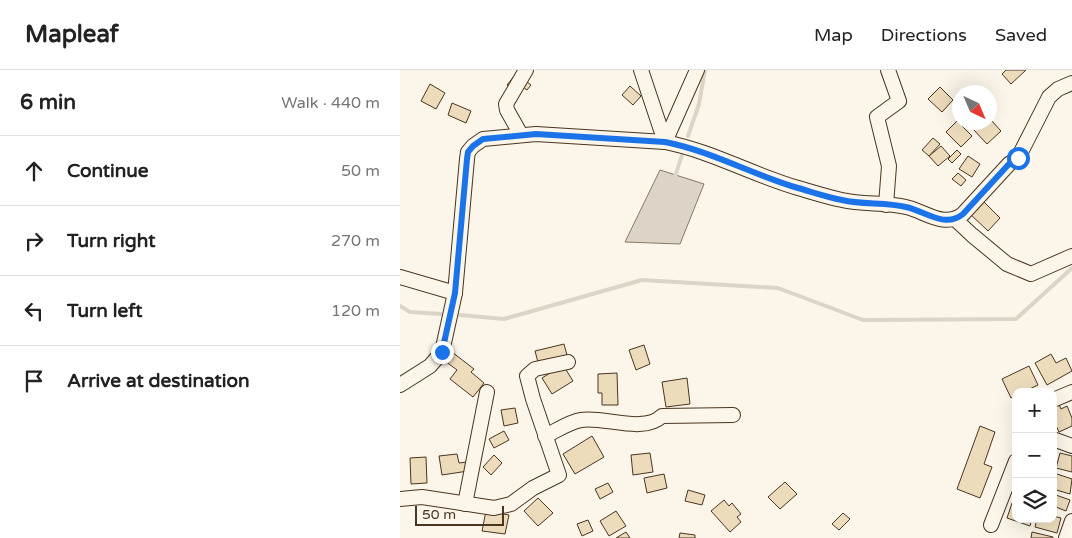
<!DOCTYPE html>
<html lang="en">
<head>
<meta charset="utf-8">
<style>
  :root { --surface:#fff; --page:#f2f2f2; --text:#222; --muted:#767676; --line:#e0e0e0 }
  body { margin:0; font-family:"Varela Round",sans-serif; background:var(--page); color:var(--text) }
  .controls { position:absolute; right:15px; bottom:15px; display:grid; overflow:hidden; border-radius:10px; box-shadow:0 5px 20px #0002 }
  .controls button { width:45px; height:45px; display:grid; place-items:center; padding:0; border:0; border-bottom:1px solid var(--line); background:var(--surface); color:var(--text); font:25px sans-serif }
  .compass { position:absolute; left:552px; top:15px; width:45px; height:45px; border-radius:50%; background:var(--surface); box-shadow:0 5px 20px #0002; rotate:136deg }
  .scale { position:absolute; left:15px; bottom:12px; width:89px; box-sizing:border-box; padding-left:5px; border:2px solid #4a3520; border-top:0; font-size:14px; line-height:18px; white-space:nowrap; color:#4a3520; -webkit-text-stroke:4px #fbf6e9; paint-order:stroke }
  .stop { position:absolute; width:15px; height:15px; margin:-11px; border:4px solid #1a73e8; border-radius:50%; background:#fff }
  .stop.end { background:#1a73e8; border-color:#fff; box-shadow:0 1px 5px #0008 }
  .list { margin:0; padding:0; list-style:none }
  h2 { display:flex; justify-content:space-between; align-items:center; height:65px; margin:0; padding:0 20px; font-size:21px }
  h2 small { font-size:16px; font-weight:400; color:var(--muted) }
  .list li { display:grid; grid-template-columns:32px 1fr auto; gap:15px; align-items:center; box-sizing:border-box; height:70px; padding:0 20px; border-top:1px solid var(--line) }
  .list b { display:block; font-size:19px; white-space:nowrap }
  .list em { font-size:16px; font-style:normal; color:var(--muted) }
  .icon { flex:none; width:28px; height:28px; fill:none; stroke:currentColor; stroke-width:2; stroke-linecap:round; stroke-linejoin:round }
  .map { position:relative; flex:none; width:672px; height:468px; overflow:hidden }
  header { display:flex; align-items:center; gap:30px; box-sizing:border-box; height:70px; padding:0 25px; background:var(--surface); border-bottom:1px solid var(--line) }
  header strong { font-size:24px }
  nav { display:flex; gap:28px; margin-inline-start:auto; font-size:18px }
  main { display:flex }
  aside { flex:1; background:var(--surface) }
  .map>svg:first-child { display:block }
  .water { fill:#dcd4c6; stroke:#887966 }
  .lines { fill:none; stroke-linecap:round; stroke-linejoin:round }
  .stream { stroke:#dcd4c6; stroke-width:4 }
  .building { fill:#ecdcbc; stroke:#4a3520 }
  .minor-casing { stroke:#4a3520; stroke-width:16 }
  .minor { stroke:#fbf6e9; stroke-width:14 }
  .route { stroke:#1a73e8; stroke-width:6 }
</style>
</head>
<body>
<header>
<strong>Mapleaf</strong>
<nav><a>Map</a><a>Directions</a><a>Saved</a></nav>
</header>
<main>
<aside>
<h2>6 min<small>Walk · 440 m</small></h2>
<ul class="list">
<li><svg class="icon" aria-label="ahead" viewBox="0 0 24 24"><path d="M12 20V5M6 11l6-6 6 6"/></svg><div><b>Continue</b></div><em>50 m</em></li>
<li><svg class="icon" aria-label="right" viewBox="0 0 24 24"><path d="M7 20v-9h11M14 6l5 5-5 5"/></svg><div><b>Turn right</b></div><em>270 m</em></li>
<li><svg class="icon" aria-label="left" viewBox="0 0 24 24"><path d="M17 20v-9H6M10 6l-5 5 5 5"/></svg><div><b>Turn left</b></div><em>120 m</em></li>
<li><svg class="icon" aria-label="arrive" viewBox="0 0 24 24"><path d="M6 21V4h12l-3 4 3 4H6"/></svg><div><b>Arrive at destination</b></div></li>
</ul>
</aside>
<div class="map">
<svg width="672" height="468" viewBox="0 0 672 468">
  <rect width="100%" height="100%" fill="#fbf6e9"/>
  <polygon class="water" points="260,100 304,114 280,174 225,172"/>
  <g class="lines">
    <g class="stream">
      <polyline points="288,66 299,34 305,0"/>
      <polyline points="274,110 282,85"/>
      <polyline points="0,236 10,242 41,244"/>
      <polyline points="60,245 104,249 242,210 378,218 463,250 616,249 672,198"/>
    </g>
  </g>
  <g class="building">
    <polygon points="119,0 122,8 131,15 127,20 120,15 115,21 107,15"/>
    <polygon points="606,0 626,0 611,14 602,4"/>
    <polygon points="30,14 45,23 36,39 21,31"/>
    <polygon points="230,16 241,26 233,35 222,25"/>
    <polygon points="540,17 553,30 542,42 528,29"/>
    <polygon points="52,33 71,41 66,53 48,45"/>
    <polygon points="590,49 601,61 587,74 572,58 579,52 590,52"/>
    <polygon points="557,51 572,66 561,77 546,62"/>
    <polygon points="533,68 540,74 529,86 522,80"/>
    <polygon points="541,76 550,86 538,96 529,86"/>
    <polygon points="557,80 561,84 552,93 548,89"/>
    <polygon points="568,86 580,94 572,107 559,99"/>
    <polygon points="558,103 566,110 561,116 552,109"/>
    <polygon points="580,128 600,148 588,161 568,142"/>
    <polygon points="164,274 168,289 139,296 135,281"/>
    <polygon points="244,275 250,294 236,300 229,280"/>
    <polygon points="48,279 74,299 71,302 84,313 73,327 50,309 57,300 41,288"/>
    <polygon points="651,284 656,293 666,288 672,301 647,315 635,293"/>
    <polygon points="163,295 173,311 152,324 142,308"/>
    <polygon points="629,296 638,315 623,322 616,322 616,325 611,328 602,309"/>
    <polygon points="217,303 218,335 202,335 202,323 198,323 198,304"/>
    <polygon points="287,308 290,334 266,337 262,312"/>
    <polygon points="659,334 661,339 667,336 672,348 672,356 659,362 653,349 653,337"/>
    <polygon points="115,338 118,353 104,356 101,340"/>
    <polygon points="580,356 595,362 584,394 592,397 580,428 557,419"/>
    <polygon points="104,361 109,370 94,378 89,369"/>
    <polygon points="192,366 204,387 175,404 163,384"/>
    <polygon points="250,383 253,402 233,405 231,385"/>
    <polygon points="660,383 672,386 672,402 656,398"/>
    <polygon points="57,384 59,393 67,392 68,401 42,405 39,386"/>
    <polygon points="94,385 102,393 91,405 83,397"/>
    <polygon points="26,387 27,413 11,414 10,388"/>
    <polygon points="654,403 672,409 670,424 653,419"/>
    <polygon points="264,404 267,418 247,423 244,408"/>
    <polygon points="385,412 397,424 380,439 368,427"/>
    <polygon points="208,413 213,422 200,429 195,419"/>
    <polygon points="288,420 305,425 302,435 285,431"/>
    <polygon points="653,424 670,430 666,441 656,437 653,443"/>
    <polygon points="138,428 153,443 138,456 124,441"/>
    <polygon points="324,430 329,436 332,433 341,444 337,447 341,452 330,462 311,441"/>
    <polygon points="612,433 616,434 616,449 632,449 630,456 607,448"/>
    <polygon points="86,441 109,445 105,464 82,461"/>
    <polygon points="216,441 226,456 209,466 200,451"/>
    <polygon points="443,443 450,449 439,460 432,454"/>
    <polygon points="653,446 661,448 657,463 635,457 637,449 653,449"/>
    <polygon points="188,450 193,461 182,466 177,454"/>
    <polygon points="226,462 230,468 216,468"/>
    <polygon points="632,462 653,467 653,468 631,468"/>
    <polygon points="280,463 295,465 295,468 279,468"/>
  </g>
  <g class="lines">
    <defs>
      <g id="minor">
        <path d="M241,0l24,72c46,9 88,33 133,46 14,4 29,9 44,12 21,5 43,2 64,7 19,4 38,22 57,7l46,-50 9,-6 31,-61 9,-8 14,-6"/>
        <polyline points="121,65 107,40 106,34 126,0"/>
        <polyline points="486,135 489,96 477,47 499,31 488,0"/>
        <polyline points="556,150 572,165 607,194 631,204 672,186"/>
        <polyline points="0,207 55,223 42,282 30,296 0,315"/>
        <polyline points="55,223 67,89 68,82 73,76 83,69 136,64 265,72 297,0"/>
        <polyline points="653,330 672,322"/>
        <path d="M145,366c11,-5 24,-14 36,-16 23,-4 62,14 81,-4l71,-1"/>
        <polyline points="653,369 672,376"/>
        <polyline points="0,429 22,427 94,438 111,434 133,418 159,405 133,329 127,306 135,299 168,292"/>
        <polyline points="65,434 87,322"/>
        <polyline points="591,455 616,391"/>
        <polyline points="666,468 672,451"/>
      </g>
    </defs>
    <use href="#minor" class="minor-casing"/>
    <use href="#minor" class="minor"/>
  </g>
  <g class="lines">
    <path class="route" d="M42,282l13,-59 12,-134 1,-7 5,-6 10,-7 53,-5 129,8c46,9 88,33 133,46 14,4 29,9 44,12 21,5 43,2 64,7 19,4 39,22 57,7l46,-50 9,-6"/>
  </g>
</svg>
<div class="controls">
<button>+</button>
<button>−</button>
<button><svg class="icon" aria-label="layers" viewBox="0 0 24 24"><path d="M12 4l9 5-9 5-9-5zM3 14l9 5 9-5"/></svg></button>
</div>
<svg class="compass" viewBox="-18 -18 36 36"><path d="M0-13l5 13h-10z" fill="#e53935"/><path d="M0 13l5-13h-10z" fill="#767676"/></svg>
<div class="scale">50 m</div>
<div class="stop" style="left:618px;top:88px"></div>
<div class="stop end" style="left:42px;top:282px"></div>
</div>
</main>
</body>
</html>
